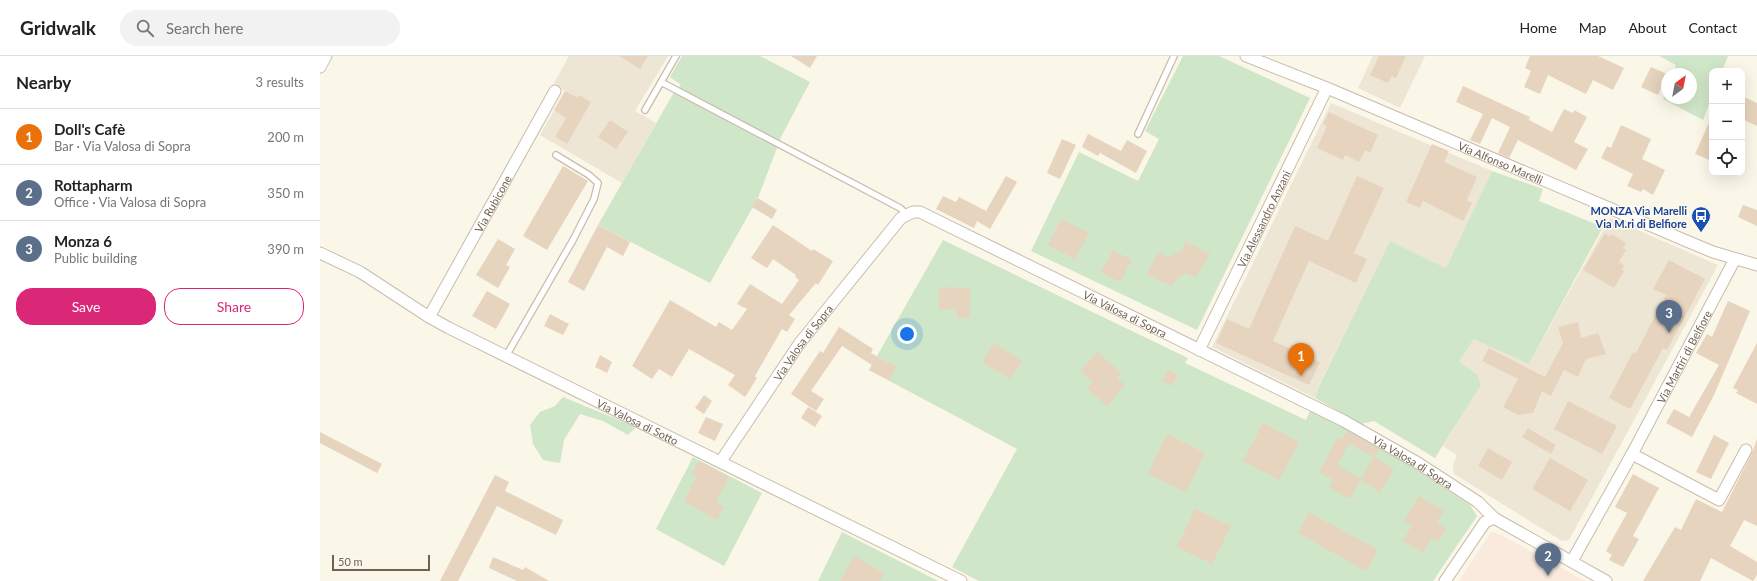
<!DOCTYPE html>
<html lang="en">
<head>
<meta charset="utf-8">
<style>
  :root { --surface:#fff; --page:#f2f2f2; --text:#222; --muted:#767676; --line:#e0e0e0; --accent:#db2777 }
  body { margin:0; font-family:Lato,sans-serif; background:var(--page); color:var(--text) }
  .controls { position:absolute; right:12px; top:12px; display:grid; overflow:hidden; border-radius:8px; box-shadow:0 4px 16px #0002 }
  .controls button { width:36px; height:36px; display:grid; place-items:center; padding:0; border:0; border-bottom:1px solid var(--line); background:var(--surface); color:var(--text); font:20px sans-serif }
  .compass { position:absolute; left:1341px; top:12px; width:36px; height:36px; border-radius:50%; background:var(--surface); box-shadow:0 4px 16px #0002; rotate:32deg }
  .scale { position:absolute; left:12px; bottom:10px; width:98px; box-sizing:border-box; padding-left:4px; border:2px solid #71604f; border-top:0; font-size:11px; line-height:14px; white-space:nowrap; color:#71604f; -webkit-text-stroke:3px #fdf9ee; paint-order:stroke }
  .you { position:absolute; left:587px; top:278px; width:14px; height:14px; margin:-10px; border:3px solid #fff; border-radius:50%; background:#1a73e8; box-shadow:0 0 0 6px #1a73e833 }
  .badge { display:grid; place-items:center; width:26px; height:26px; border-radius:50%; background:var(--accent); color:#fff; font-size:13px; font-weight:700 }
  .pin { position:absolute; translate:-50% -33px; filter:drop-shadow(0 1px 2px #0008) }
  .pin::after { content:''; position:absolute; top:21px; width:14px; height:12px; background:inherit; clip-path:polygon(0 0,100% 0,50% 100%) }
  .list { margin:0; padding:0; list-style:none }
  h2 { display:flex; justify-content:space-between; align-items:center; height:52px; margin:0; padding:0 16px; font-size:17px }
  h2 small { font-size:13px; font-weight:400; color:var(--muted) }
  .list li { display:grid; grid-template-columns:26px 1fr auto; gap:12px; align-items:center; box-sizing:border-box; height:56px; padding:0 16px; border-top:1px solid var(--line) }
  .list b { display:block; font-size:15px; white-space:nowrap }
  .list p { margin:0; font-size:13px; white-space:nowrap; color:var(--muted) }
  .list em { font-size:13px; font-style:normal; color:var(--muted) }
  .actions { display:flex; gap:8px; padding:12px 16px }
  .actions a { flex:1; padding:9px 0; border:1px solid var(--accent); border-radius:16px; text-align:center; font-size:14px; color:var(--accent) }
  .actions .main { background:var(--accent); color:#fff }
  .icon { flex:none; width:22px; height:22px; fill:none; stroke:currentColor; stroke-width:2; stroke-linecap:round; stroke-linejoin:round }
  .map { position:relative; flex:none; width:1437px; height:525px; overflow:hidden }
  header { display:flex; align-items:center; gap:24px; box-sizing:border-box; height:56px; padding:0 20px; background:var(--surface); border-bottom:1px solid var(--line) }
  header strong { font-size:19px }
  nav { display:flex; gap:22px; margin-inline-start:auto; font-size:14px }
  .search { width:280px; height:36px; background:var(--page); display:flex; align-items:center; gap:10px; box-sizing:border-box; padding:0 14px; border-radius:22px; color:var(--muted); font-size:15px }
  main { display:flex }
  aside { flex:1; background:var(--surface) }
  .map>svg:first-child { display:block }
  .residential { fill:#eee6d5 }
  .commercial { fill:#f9eadd }
  .green { fill:#d0e6c8 }
  .building { fill:#e7d4be; fill-rule:evenodd }
  .lines { fill:none; stroke-linecap:round; stroke-linejoin:round }
  .lane-casing { stroke:#c8bdad; stroke-width:8 }
  .street-casing { stroke:#c8bdad; stroke-width:13 }
  .lane { stroke:#fff; stroke-width:5.5 }
  .street { stroke:#fff; stroke-width:11 }
  .labels { text-anchor:middle; dominant-baseline:central; stroke-width:3; stroke-linejoin:round; paint-order:stroke }
  .street-label { font-size:11px; fill:#71604f; stroke:#fdf9ee }
  .transit-label { font-size:11px; font-weight:bold; fill:#164399; stroke:#fdf9ee; text-anchor:end }
</style>
</head>
<body>
<header>
<strong>Gridwalk</strong>
<div class="search"><svg class="icon" aria-label="search" viewBox="0 0 24 24"><circle cx="10" cy="10" r="6"/><path d="M15 15l6 6"/></svg>Search here</div>
<nav><a>Home</a><a>Map</a><a>About</a><a>Contact</a></nav>
</header>
<main>
<aside>
<h2>Nearby<small>3 results</small></h2>
<ul class="list">
<li><span class="badge" style="background:#e8710a">1</span><div><b>Doll's Cafè</b><p>Bar · Via Valosa di Sopra</p></div><em>200 m</em></li>
<li><span class="badge" style="background:#5c6f8a">2</span><div><b>Rottapharm</b><p>Office · Via Valosa di Sopra</p></div><em>350 m</em></li>
<li><span class="badge" style="background:#5c6f8a">3</span><div><b>Monza 6</b><p>Public building</p></div><em>390 m</em></li>
</ul>
<div class="actions"><a class="main">Save</a><a>Share</a></div>
</aside>
<div class="map">
<svg width="1437" height="525" viewBox="0 0 1437 525">
  <rect width="100%" height="100%" fill="#faf6e8"/>
  <g class="residential">
    <polygon points="249,0 348,0 315,55 336,67 302,127 220,79 245,35 234,27"/>
    <polygon points="1053,0 1105,0 1080,52 1038,32"/>
    <polygon points="1011,47 1172,115 1126,212 1070,185 998,331 995,342 892,291"/>
    <polygon points="1290,162 1398,209 1249,484 1242,485 1134,418 1133,409 1137,399 1123,390 1161,329 1158,319 1139,306 1155,282 1209,308"/>
  </g>
  <polygon class="commercial" points="1171,476 1181,479 1265,525 1139,525"/>
  <g class="green">
    <polygon points="362,0 440,0 490,26 461,81 438,142 390,227 278,169 353,38 361,29 350,21"/>
    <polygon points="863,0 899,0 990,42 877,274 711,195 759,96 818,125 839,83 825,75"/>
    <polygon points="1339,0 1408,0 1402,15 1392,15 1392,41 1383,64 1343,43 1347,32 1347,42 1371,42 1371,18 1353,18 1356,9"/>
    <polygon points="1172,115 1223,133 1219,145 1283,171 1209,308 1154,283 1139,306 1158,319 1161,329 1115,402 1054,365 1041,368 995,342 998,332 1070,185 1126,212"/>
    <polygon points="623,184 868,302 865,307 986,364 990,355 1028,372 1060,390 1150,449 1157,460 1113,525 659,525 632,511 697,393 549,314"/>
    <polygon points="243,341 316,371 308,379 283,365 260,358 244,384 240,407 223,404 213,388 210,369 220,356 235,350"/>
    <polygon points="373,401 442,437 404,510 336,473"/>
    <polygon points="522,476 618,525 498,525"/>
  </g>
  <g class="building">
    <polygon points="299,0 328,0 320,13"/>
    <polygon points="471,0 497,0 490,12"/>
    <polygon points="1059,0 1086,0 1076,22 1072,20 1068,27 1050,19"/>
    <polygon points="1210,0 1278,0 1304,12 1293,34 1273,24 1266,38 1228,19 1220,38 1204,31 1211,15 1205,12"/>
    <polygon points="1331,11 1347,18 1338,39 1321,31"/>
    <polygon points="1143,30 1210,61 1209,64 1232,76 1244,53 1253,57 1254,54 1267,61 1254,86 1268,93 1256,114 1198,84 1189,102 1178,97 1190,71 1172,62 1160,88 1150,84 1163,58 1136,46"/>
    <polygon points="245,35 258,42 259,39 271,46 247,88 235,81 246,62 234,54"/>
    <polygon points="1422,40 1437,47 1437,70 1422,63"/>
    <polygon points="1009,56 1058,79 1050,97 1045,94 1039,106 1025,99 1023,104 997,92 1007,70 1003,68"/>
    <polygon points="1392,60 1392,105 1375,98"/>
    <polygon points="290,64 308,76 296,93 278,81"/>
    <polygon points="1301,69 1331,83 1322,103 1345,114 1333,139 1323,133 1321,136 1307,130 1313,118 1281,102 1287,90 1291,92"/>
    <polygon points="768,78 801,95 807,84 827,95 816,117 780,97 778,100 762,91"/>
    <polygon points="742,83 756,89 740,123 727,117"/>
    <polygon points="1112,88 1129,95 1124,106 1157,121 1147,144 1152,147 1143,165 1103,145 1100,152 1086,146"/>
    <polygon points="243,110 268,125 227,194 203,180"/>
    <polygon points="686,120 697,126 670,173 657,165 654,172 616,153 623,140 636,146 639,141 666,155"/>
    <polygon points="1037,120 1064,132 1034,197 1047,203 1036,227 989,205 953,285 1000,306 989,329 896,287 907,263 929,273 975,170 1008,185"/>
    <polygon points="438,142 457,154 452,163 432,151"/>
    <polygon points="1423,149 1437,154 1437,170 1418,161"/>
    <polygon points="741,163 769,177 755,203 728,189"/>
    <polygon points="278,169 310,186 303,200 287,191 264,235 248,226"/>
    <polygon points="453,169 492,195 493,193 513,205 498,229 496,227 469,259 475,263 467,276 462,273 435,320 437,322 425,341 408,329 415,319 369,293 352,321 339,313 332,323 312,310 350,244 396,271 399,266 412,274 427,253 417,248 430,228 462,248 479,224 475,221 476,219 453,203 447,212 431,202"/>
    <polygon points="1285,177 1290,181 1292,178 1306,187 1303,192 1306,194 1299,206 1304,209 1302,214 1304,215 1294,232 1263,214"/>
    <polygon points="178,183 195,193 186,209 190,211 178,232 156,219"/>
    <polygon points="865,185 890,198 875,222 866,217 859,221 852,230 826,219 839,197 848,201 862,195"/>
    <polygon points="793,194 812,204 800,226 781,216"/>
    <polygon points="1349,204 1385,223 1347,294 1343,292 1310,353 1289,342 1313,296 1316,297 1346,239 1333,233"/>
    <polygon points="619,231 650,232 650,262 637,262 637,253 619,253"/>
    <polygon points="167,235 190,248 176,273 152,260"/>
    <polygon points="1408,245 1430,255 1394,339 1372,381 1346,367 1354,353 1369,361 1399,309 1376,297 1387,278 1392,281"/>
    <polygon points="230,258 249,268 243,279 224,270"/>
    <polygon points="1258,266 1261,282 1278,277 1286,298 1266,303 1258,321 1244,314 1231,340 1222,335 1213,357 1198,359 1183,351 1198,323 1162,305 1169,292 1225,321 1243,287 1238,271"/>
    <polygon points="519,271 553,293 551,297 576,311 569,324 549,314 552,309 522,290 491,335 504,343 496,355 471,338 500,295 503,297"/>
    <polygon points="674,287 702,305 690,323 662,306"/>
    <polygon points="1437,287 1437,348 1416,337 1418,334 1413,332"/>
    <polygon points="777,296 801,317 797,322 805,329 787,350 767,333 773,326 760,315"/>
    <polygon points="280,299 292,306 287,317 275,311"/>
    <polygon points="848,314 858,319 852,330 842,325"/>
    <polygon points="384,339 392,345 384,358 375,352"/>
    <polygon points="1248,345 1297,370 1282,398 1234,373"/>
    <polygon points="488,351 502,360 495,371 481,362"/>
    <polygon points="386,361 403,368 395,385 378,377"/>
    <polygon points="943,367 979,386 959,424 923,405"/>
    <polygon points="1208,372 1236,389 1231,398 1202,381"/>
    <path d="M1027,375l32,18 -5,8 20,12 -14,23 -20,-12 -10,19 -21,-12 4,-7 -14,-8 19,-35 4,2zM1029,387l25,14 -13,22 -23,-14z"/>
    <polygon points="0,376 62,408 57,417 0,387"/>
    <polygon points="847,378 885,397 866,436 828,418"/>
    <polygon points="1394,379 1409,387 1391,423 1376,416"/>
    <polygon points="1437,383 1437,470 1424,464 1410,490 1437,506 1437,519 1433,525 1391,502 1380,525 1323,525 1355,471 1361,474 1376,443 1402,456 1432,397"/>
    <polygon points="1168,392 1192,406 1182,424 1158,410"/>
    <polygon points="1230,402 1268,424 1250,455 1212,433"/>
    <polygon points="379,405 409,421 396,446 404,451 397,464 364,445 377,420 372,418"/>
    <polygon points="1313,418 1339,432 1313,480 1319,483 1303,511 1289,504 1292,499 1286,495 1307,457 1295,451"/>
    <polygon points="175,419 189,426 185,435 243,464 236,479 177,450 138,525 120,525"/>
    <polygon points="1099,440 1124,455 1117,467 1126,472 1118,486 1111,482 1103,497 1083,485 1092,469 1084,465"/>
    <polygon points="875,453 911,470 892,508 857,491"/>
    <polygon points="989,456 1058,494 1046,515 978,477"/>
    <polygon points="534,500 564,517 560,525 520,525"/>
    <polygon points="173,501 203,514 205,511 229,525 197,525 169,512"/>
  </g>
  <g class="lines">
    <defs>
      <g id="lane">
        <polyline points="341,26 580,152 587,158"/>
        <polyline points="325,54 356,0"/>
        <polyline points="818,78 854,0"/>
        <polyline points="186,300 253,184 274,143 278,127 269,119 236,99"/>
      </g>
      <g id="street">
        <path id="s1" d="M926,0l81,32 362,154 24,10 44,13"/>
        <polyline points="0,11 6,0"/>
        <path id="s2" d="M0,197l40,19 69,45 20,11 512,253"/>
        <path id="s3" d="M109,261l126,-226"/>
        <path id="s4" d="M879,294l128,-262"/>
        <polyline points="1312,398 1399,444 1426,394"/>
        <path id="s5" d="M401,405l78,-117 102,-126 12,-6h7l424,209 74,42 60,39 16,16 112,63"/>
        <path id="s6" d="M1252,505l60,-107 103,-195"/>
        <polyline points="1125,525 1165,466 1174,462"/>
      </g>
    </defs>
    <use href="#lane" class="lane-casing"/>
    <use href="#street" class="street-casing"/>
    <use href="#lane" class="lane"/>
    <use href="#street" class="street"/>
  </g>
  <defs>
    <symbol id="bus-pin" viewBox="-11 -11 22 30"><path d="M0 17L-7.5 6A9.5 9.5 0 1 1 7.5 6Z" fill="#1a4fb4" stroke="#fdf9ee"/><path d="M-5-6H5V4H4V6H2V4H-2V6H-4V4H-5ZM-3.5-4V0h7V-4ZM-3.5 1.2v1.5H-2V1.2ZM2 1.2v1.5H3.5V1.2Z" fill="#fff"/></symbol>
  </defs>
  <g fill-rule="evenodd">
    <use href="#bus-pin" x="1370" y="149" width="22" height="30"/>
  </g>
  <g class="labels">
    <g class="street-label">
      <text stroke="none"><textPath href="#s1" startOffset="276">Via Alfonso Marelli</textPath></text>
      <text stroke="none"><textPath href="#s3" startOffset="130">Via Rubicone</textPath></text>
      <text stroke="none"><textPath href="#s4" startOffset="146">Via Alessandro Anzani</textPath></text>
      <text stroke="none"><textPath href="#s5" startOffset="552">Via Valosa di Sopra</textPath></text>
      <text stroke="none"><textPath href="#s5" startOffset="144">Via Valosa di Sopra</textPath></text>
      <text stroke="none"><textPath href="#s6" startOffset="233">Via Martiri di Belfiore</textPath></text>
      <text stroke="none"><textPath href="#s2" startOffset="360">Via Valosa di Sotto</textPath></text>
      <text stroke="none"><textPath href="#s5" startOffset="876">Via Valosa di Sopra</textPath></text>
    </g>
    <g class="transit-label">
      <text x="1367" y="154">MONZA Via Marelli<tspan x="1367" dy="13">Via M.ri di Belfiore</tspan></text>
    </g>
  </g>
</svg>
<div class="controls">
<button>+</button>
<button>−</button>
<button><svg class="icon" aria-label="locate" viewBox="0 0 24 24"><circle cx="12" cy="12" r="6"/><path d="M12 2v4M12 18v4M2 12h4M18 12h4"/></svg></button>
</div>
<svg class="compass" viewBox="-18 -18 36 36"><path d="M0-13l5 13h-10z" fill="#e53935"/><path d="M0 13l5-13h-10z" fill="#767676"/></svg>
<div class="scale">50 m</div>
<div class="you"></div>
<div class="pin badge" style="left:981px;top:320px;background:#e8710a">1</div>
<div class="pin badge" style="left:1228px;top:520px;background:#5c6f8a">2</div>
<div class="pin badge" style="left:1349px;top:277px;background:#5c6f8a">3</div>
</div>
</main>
</body>
</html>
